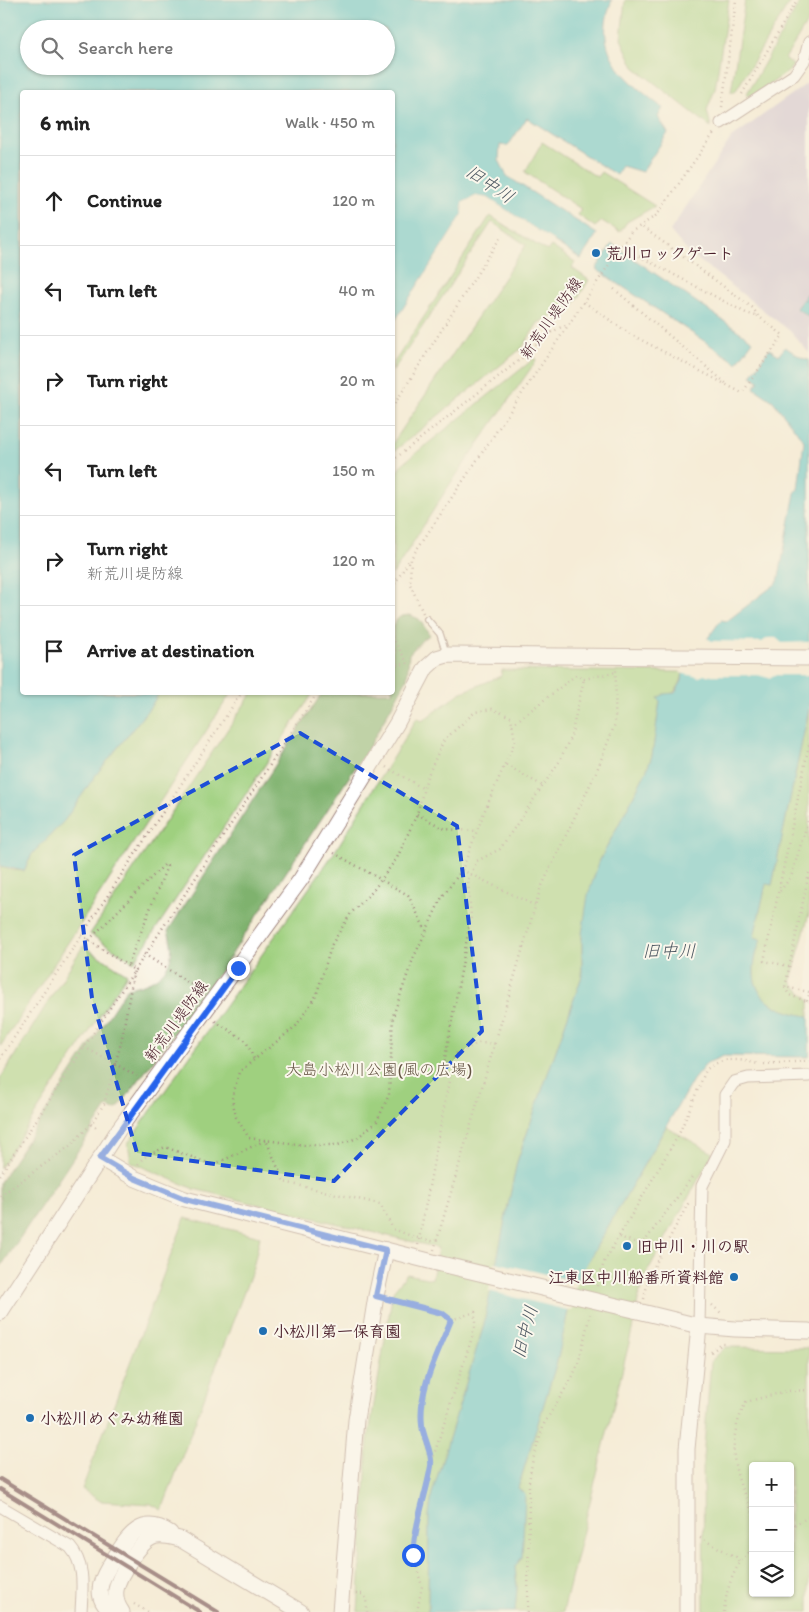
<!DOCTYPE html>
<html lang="en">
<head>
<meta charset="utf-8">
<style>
  :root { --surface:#fff; --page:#f6f6f6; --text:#222; --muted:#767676; --line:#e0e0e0 }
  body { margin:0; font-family:Itim,"Klee One",sans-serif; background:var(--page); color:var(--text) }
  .controls { position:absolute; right:15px; bottom:15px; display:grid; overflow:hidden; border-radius:5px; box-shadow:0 1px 4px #0004 }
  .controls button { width:45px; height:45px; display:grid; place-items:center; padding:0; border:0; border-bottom:1px solid var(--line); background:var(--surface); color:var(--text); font:25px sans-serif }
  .stop { position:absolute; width:15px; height:15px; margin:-11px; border:4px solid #2563eb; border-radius:50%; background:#fff }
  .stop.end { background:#2563eb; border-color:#fff; box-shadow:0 1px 5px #0008 }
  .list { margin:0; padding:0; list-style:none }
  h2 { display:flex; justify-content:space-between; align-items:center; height:65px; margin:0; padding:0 20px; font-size:21px }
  h2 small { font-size:16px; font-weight:400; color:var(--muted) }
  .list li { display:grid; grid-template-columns:32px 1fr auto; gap:15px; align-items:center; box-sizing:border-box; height:90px; padding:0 20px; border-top:1px solid var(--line) }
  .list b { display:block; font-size:19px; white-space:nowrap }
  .list p { margin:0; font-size:16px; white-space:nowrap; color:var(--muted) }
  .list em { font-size:16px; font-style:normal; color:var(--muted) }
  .icon { flex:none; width:28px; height:28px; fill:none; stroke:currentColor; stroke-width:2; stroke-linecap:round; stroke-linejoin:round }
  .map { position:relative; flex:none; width:809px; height:1612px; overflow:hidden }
  .search { position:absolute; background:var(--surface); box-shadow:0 1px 4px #0004; left:20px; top:20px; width:375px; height:55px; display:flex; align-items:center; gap:12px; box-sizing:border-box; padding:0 18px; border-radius:28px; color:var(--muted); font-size:19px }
  .panel { position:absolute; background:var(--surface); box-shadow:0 1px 4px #0004; left:20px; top:90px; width:375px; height:605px; border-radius:5px }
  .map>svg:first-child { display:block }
  .industrial { fill:#ccbfd4 }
  .green { fill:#9fd07f; stroke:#747855; fill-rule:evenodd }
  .forest { fill:#7fb26e; stroke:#64684c }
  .water { fill:#53c1c7; stroke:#4e7079; fill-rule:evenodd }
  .pier { fill:#f5ecd7 }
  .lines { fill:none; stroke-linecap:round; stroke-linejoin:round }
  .lane-casing { stroke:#a08681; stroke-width:8 }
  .street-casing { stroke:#a08681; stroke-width:13 }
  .secondary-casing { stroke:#a08681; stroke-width:17 }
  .path { stroke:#a08681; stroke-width:2.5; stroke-dasharray:1 4; stroke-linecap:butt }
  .lane { stroke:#fff; stroke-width:5.5 }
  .street { stroke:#fff; stroke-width:11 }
  .secondary { stroke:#fff; stroke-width:15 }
  .rail { stroke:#4a1f2b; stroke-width:4 }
  .secondary-bridge-casing { stroke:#a08681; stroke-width:17; stroke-linecap:butt }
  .secondary-bridge { stroke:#fff; stroke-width:15 }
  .route { stroke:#2563eb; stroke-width:6 }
  .marked { fill:none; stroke:#1d4ed8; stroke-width:4; stroke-dasharray:10 6; stroke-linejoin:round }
  .poi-dot { fill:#1f6fb2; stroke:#fbf7ec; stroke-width:2 }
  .labels { text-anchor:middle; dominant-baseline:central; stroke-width:4; stroke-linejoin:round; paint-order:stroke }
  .poi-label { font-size:16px; font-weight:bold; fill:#4a1f2b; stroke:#fbf7ec; text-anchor:start }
  .street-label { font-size:16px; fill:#4a1f2b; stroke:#fbf7ec }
  .park-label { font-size:16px; fill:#645444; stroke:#fbf7ec }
  .water-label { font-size:18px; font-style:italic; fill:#4d5862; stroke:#fbf7ec }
</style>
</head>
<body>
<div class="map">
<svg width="809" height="1612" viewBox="0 0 809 1612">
  <rect width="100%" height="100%" fill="#fbf7ec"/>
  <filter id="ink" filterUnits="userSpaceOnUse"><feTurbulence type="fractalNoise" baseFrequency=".02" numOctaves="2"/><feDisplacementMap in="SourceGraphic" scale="10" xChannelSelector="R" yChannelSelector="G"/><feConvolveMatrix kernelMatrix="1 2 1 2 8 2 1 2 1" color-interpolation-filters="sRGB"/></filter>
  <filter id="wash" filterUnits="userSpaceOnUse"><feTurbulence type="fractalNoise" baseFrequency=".0096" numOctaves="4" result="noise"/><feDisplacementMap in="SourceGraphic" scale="20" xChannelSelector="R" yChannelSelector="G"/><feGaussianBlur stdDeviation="1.12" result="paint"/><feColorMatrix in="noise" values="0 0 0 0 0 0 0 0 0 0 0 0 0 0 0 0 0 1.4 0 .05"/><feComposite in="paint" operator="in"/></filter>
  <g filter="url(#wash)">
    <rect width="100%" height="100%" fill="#f5ecd7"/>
    <polygon class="industrial" points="809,82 809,353 790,331 687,251 670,231 731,138"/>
    <g class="green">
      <polygon points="625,0 729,0 715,89 707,110 711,127 634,67 621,39"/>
      <polygon points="745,0 791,0 735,92 731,92"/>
      <polygon points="801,0 809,0 809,19 785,59 793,65 789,71 754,95 746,95"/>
      <polygon points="542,142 597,177 601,172 655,206 627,222 620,232 602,221 595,227 578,215 581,209 525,172"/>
      <polygon points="490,216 547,251 551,246 575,262 572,268 589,280 574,304 538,323 522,348 393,452 393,443 526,245 492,222 393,371 393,364"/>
      <polygon points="535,358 536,361 448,487 393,574 393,478 401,465"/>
      <path d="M502,670l181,2c-2,16 -9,22 -23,29l-8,55 -6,16 -47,90 -17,72v42l-65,186 -34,166 -51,166 -3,22 -1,96h-70l10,-172 25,-149 14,-17 25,5 6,-31 -244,-59 -63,-27 -3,-19 206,-290 83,-135 5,3 38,-28 41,-17z"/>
      <polygon points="159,693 231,693 0,1047 0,866 11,870 24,871 32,854 64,821 95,776 151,706"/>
      <polygon points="252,693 313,693 134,962 90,934"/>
      <path d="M809,709v205l-18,66 2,5 16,14v17c-26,-3 -56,-14 -55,-46 0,-10 4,-21 6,-31l-6,-2 12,-54 6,2z"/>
      <polygon points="83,946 127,974 0,1168 0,1079"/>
      <polygon points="666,1127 713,1153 646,1274 640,1291 631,1335 563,1612 515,1612 517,1588 515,1567 522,1557 525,1495 518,1488 558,1358 573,1287"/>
      <polygon points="185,1218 260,1237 253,1268 162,1510 151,1504 100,1501 82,1489"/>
      <path d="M726,1347l83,1v264h-105l-1,-154 8,-97zM753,1466h37v127h-37z"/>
    </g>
    <path class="forest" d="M410,615l9,4 11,16 -7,4 -14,15 -2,25 -38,68 -149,225 -102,136 -4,2 -7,-3 -107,161v-86l127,-194c33,-5 53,-23 41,-57l154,-238 70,-1 1,-65c5,-10 5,-11 17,-12z"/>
    <g class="water">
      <path d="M0,0h612c-21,53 13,79 51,108l-5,9 10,16 -26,39 -20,-6 -6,9 -89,-57 -19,28 -8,-1 -1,15 8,16 90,58 -16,25 -93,-61 -12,-2 -14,7 1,11 -70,110 -1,-232h-370v600l137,1 -8,13 -56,70 -31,45 -32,33 -8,17 -24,-5zM29,29h357v37h-357z"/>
      <polygon points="612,244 753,341 737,363 596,269"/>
      <polygon points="808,291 809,292 809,317 796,308 803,299 806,300 804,297"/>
      <path d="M785,347l17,11 7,2v348l-37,177 -6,-1 -12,53 7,2c-3,9 -7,20 -7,30 -2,32 29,44 55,47v41l-86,-1 -16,7 -14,17 -120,207 -15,71 -40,130 7,7 -3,62 -7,10 2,21 -2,24h-87l1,-96 3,-22 51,-166 34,-166 65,-186v-42l6,-39 11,-33 47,-90 6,-16 8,-55 -2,-3 6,-4 11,-1 7,-12 1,-9 38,-52 6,1 51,-39 17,-89 3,-4 6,-48 -31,-40 -19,-13 5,-7 -8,-5 18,-27 10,6z"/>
    </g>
    <g class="pier">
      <polygon points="476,196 488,198 554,241 553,243 487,200 476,199 466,203 465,216 422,285 392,327 463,214 462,203"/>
      <polygon points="705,637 712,641 762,642 768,638 776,638 782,643 809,642 809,675 774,675 769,678 758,675 704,675 699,677 680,673"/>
      <polygon points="495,1262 579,1282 575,1288 572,1311 489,1291"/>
    </g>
  </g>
  <g filter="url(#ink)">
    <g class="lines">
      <defs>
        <polyline id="lane" points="427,619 440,634 446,653"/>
        <g id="street">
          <polyline points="721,123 794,75 804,61 809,42"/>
          <polyline points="699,1326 702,1186 725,1140 725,1095 734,1082 748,1078 809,1076"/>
          <path d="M0,1506l70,41c16,18 12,42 11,65"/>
        </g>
        <g id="secondary">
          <polyline points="100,1158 134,1178 185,1199 437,1263"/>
          <polyline points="634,1310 699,1326 735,1329 809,1331"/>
          <polyline points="0,1313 119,1129 301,879 397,723 426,668 437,658 447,655 809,658"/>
          <path d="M112,1612c-22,-17 -9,-37 3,-55 14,-22 27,-42 55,-24"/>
          <path d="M122,1612c-5,-7 -7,-14 -6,-22 2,-14 24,-48 37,-53 8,-3 18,0 27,2l121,73"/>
          <polyline points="340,1612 356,1420 376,1296 386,1250"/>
          <polyline points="687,1612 687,1449 699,1326"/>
        </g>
      </defs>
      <use href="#lane" class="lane-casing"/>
      <use href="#street" class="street-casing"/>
      <use href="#secondary" class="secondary-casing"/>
      <g class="path">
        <polyline points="742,94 797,0"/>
        <polyline points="722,107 736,0"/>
        <polyline points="639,256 746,313 756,316"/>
        <polyline points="614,289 728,385"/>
        <polyline points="584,302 630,334 742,393 783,335 758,316 753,308 641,226"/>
        <polyline points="392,408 500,238"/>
        <polyline points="392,461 532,350 541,338 567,324"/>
        <polyline points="392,588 410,559"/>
        <polyline points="423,613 410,584 411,558 631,232 657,215 714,133"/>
        <polyline points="392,637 408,664"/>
        <polyline points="392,665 407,664"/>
        <polyline points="512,725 576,675 584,679 616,672"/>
        <polyline points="506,765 543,786"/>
        <polyline points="386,767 424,789"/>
        <polyline points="417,814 445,829 477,831"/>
        <polyline points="334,853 408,895 426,931"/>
        <polyline points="462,870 442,897 413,959 393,1016 389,1095 377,1121 357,1138 338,1145 304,1145 249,1138 236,1117 232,1099 239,1072 296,1026 316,996 332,944 351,913 372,892 397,858 417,814 427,777 444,740 475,712 492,709 511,717 515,741 485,810 462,870 536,906"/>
        <polyline points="809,873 785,987 809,992"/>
        <polyline points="780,891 791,877 809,817"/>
        <polyline points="89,940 165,864 167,866 128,965"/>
        <polyline points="144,954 200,990"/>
        <polyline points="789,966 764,961 809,745"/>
        <polyline points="785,987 789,995 809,1002"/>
        <polyline points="807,1001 809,995"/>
        <polyline points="215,1021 246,1041 254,1059"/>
        <polyline points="84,1047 137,1076"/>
        <polyline points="0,1059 242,692"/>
        <polyline points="764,1064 809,1061"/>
        <polyline points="452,1065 444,1063 471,917 468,880 477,861 500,849 559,762 571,736 584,679"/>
        <polyline points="91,1124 98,1129"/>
        <polyline points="138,1164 143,1158 165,1147 213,1165 266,1140 284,1182 380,1204 393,1229 414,1237 436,1242"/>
        <polyline points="0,1175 318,692"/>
        <polyline points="0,1196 70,1146 91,1124 104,1104 121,1043 134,970 81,935"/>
        <polyline points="619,1237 634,1242 645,1241 692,1177"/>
        <polyline points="418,1245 452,1065 456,1054 478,1043 497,1044"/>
        <polyline points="434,1250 540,890 597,770 615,724 616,669"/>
        <path d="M597,1286l7,-24 75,-128 27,-64c16,-14 34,-11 52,-6"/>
        <polyline points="390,1299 442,1313 451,1320"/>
        <polyline points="644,1299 649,1276 689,1202"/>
        <polyline points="712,1305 721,1313"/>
        <polyline points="711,1352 722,1344 728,1344"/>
        <path d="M753,1512c-21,-38 -27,-70 -7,-110l41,-11 22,-1"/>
        <polyline points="790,1527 809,1517"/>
        <polyline points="700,1538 736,1557 740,1564"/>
        <polyline points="356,1594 362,1594 366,1598 367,1612"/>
        <polyline points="134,1604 148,1612"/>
        <polyline points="192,1605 198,1609"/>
        <path d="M417,1612l5,-26 -9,-31 1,-20 17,-71 44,-136v-16l-24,8c-13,33 -35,70 -29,107 1,12 6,25 9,37"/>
        <polyline points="528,1612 529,1482 532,1463 544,1424 573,1376 579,1361 590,1314"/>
        <path d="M724,1612c2,-22 10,-49 29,-63"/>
      </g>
      <use href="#lane" class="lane"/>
      <use href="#street" class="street"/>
      <use href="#secondary" class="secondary"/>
      <g class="rail">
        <polyline points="0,1479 218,1612"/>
        <polyline points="0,1489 200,1612"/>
      </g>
      <defs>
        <polyline id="secondary-bridge" points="437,1263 634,1310"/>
      </defs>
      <use href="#secondary-bridge" class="secondary-bridge-casing"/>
      <use href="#secondary-bridge" class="secondary-bridge"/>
    </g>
  </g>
  <g class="lines" filter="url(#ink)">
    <path class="route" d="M238,968l-138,190 34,20 51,21 201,51 -10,46 66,17 9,7c-13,33 -33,68 -29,105 1,13 11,28 9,41 -5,30 -17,59 -18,89"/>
  </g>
  <path d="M0 0H809V1612H0ZM300,733l157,93 25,205 -148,150 -197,-28 -45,-155 -18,-143z" fill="#f5ecd7" fill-opacity=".55" fill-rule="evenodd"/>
  <path class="marked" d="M300,733l157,93 25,205 -148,150 -197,-28 -45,-155 -18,-143z"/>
  <g class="poi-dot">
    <circle cx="596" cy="253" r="5"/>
    <circle cx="627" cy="1246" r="5"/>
    <circle cx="734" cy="1277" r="5"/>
    <circle cx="263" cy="1331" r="5"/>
    <circle cx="30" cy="1418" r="5"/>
  </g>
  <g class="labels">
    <g class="poi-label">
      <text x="606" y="253">荒川ロックゲート</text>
      <text x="637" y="1246">旧中川・川の駅</text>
      <text x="724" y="1277" text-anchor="end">江東区中川船番所資料館</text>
      <text x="273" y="1331">小松川第一保育園</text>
      <text x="40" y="1418">小松川めぐみ幼稚園</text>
    </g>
    <g class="street-label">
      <text transform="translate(551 318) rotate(-55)">新荒川堤防線</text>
      <text transform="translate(176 1021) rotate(-54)">新荒川堤防線</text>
    </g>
    <g class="park-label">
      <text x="379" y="1069">大島小松川公園(風の広場)</text>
    </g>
    <g class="water-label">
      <text transform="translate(490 184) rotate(34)">旧中川</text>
      <text x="669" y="951">旧中川</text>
      <text transform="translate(525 1332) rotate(-75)">旧中川</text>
    </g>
  </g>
</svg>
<div class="controls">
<button>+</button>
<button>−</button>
<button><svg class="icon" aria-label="layers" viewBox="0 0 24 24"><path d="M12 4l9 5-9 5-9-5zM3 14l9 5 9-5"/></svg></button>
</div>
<div class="stop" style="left:413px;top:1555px"></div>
<div class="stop end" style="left:238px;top:968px"></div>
<div class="search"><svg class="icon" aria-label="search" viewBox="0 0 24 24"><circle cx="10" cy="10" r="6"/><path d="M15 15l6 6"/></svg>Search here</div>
<section class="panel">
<h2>6 min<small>Walk · 450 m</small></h2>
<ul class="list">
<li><svg class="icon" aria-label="ahead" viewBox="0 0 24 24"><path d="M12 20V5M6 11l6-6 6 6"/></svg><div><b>Continue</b></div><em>120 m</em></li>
<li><svg class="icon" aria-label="left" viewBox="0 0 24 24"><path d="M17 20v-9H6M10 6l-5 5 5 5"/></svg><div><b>Turn left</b></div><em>40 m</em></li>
<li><svg class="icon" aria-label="right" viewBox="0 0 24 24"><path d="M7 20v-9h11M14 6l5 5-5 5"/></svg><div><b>Turn right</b></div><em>20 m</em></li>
<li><svg class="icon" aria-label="left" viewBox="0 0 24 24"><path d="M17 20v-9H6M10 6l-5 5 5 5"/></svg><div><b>Turn left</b></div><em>150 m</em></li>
<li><svg class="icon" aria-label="right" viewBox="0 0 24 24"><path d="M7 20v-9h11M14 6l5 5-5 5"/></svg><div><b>Turn right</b><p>新荒川堤防線</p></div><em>120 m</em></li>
<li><svg class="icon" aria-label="arrive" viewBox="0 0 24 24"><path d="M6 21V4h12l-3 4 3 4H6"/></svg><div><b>Arrive at destination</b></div></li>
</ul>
</section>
</div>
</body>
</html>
